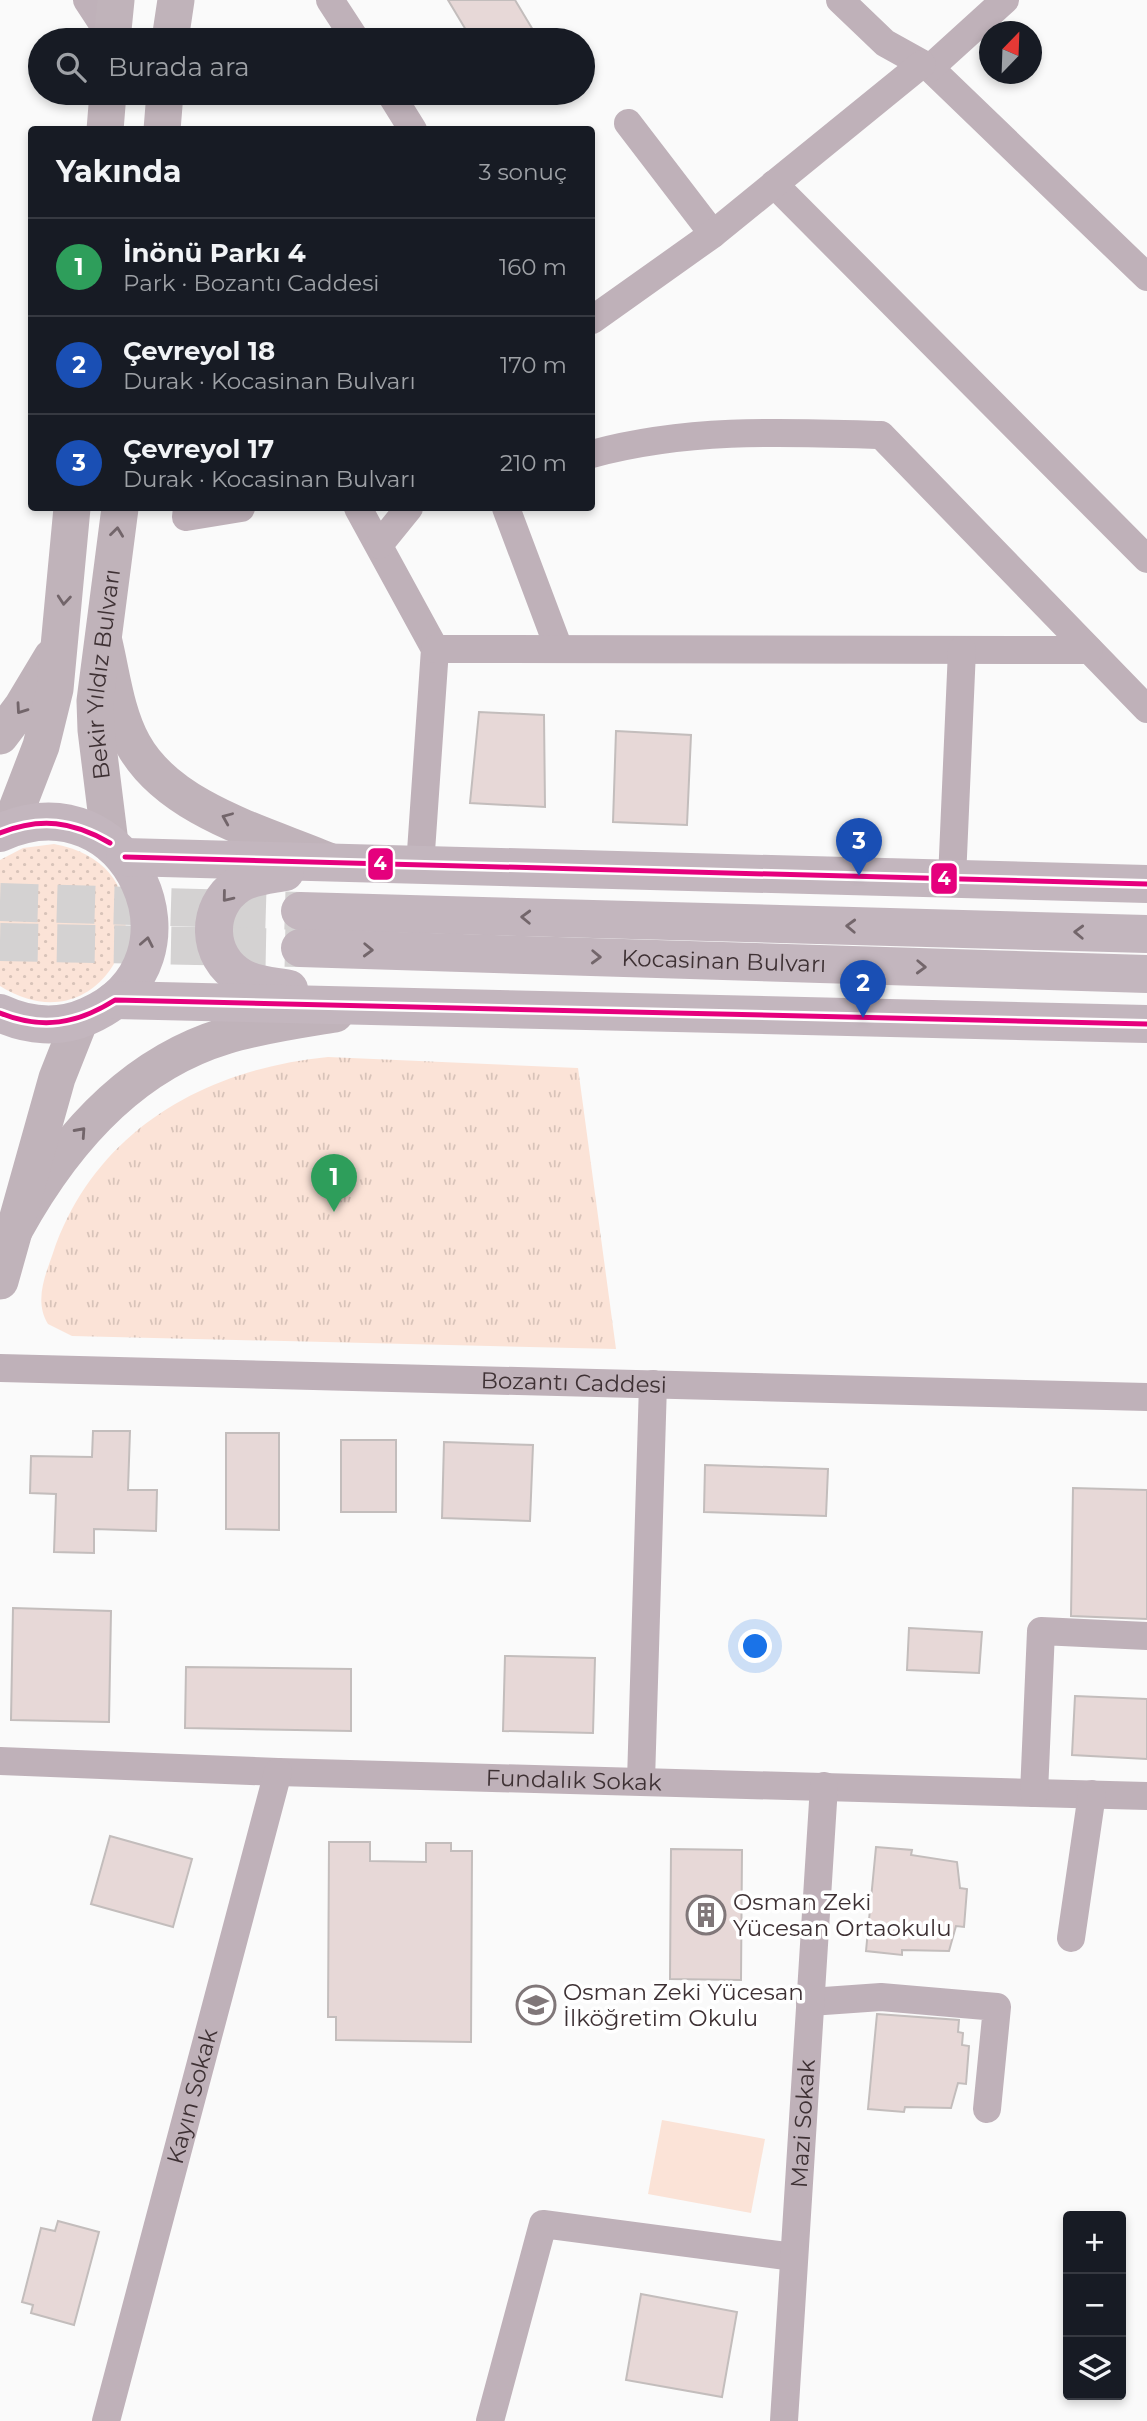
<!DOCTYPE html>
<html lang="tr">
<head>
<meta charset="utf-8">
<style>
  :root { --surface:#171b24; --page:#20242c; --text:#f1f3f6; --muted:#9ea1a6; --line:#363941; --accent:#807779 }
  body { margin:0; font-family:Montserrat,sans-serif; background:var(--page); color:var(--text) }
  .controls { position:absolute; right:21px; bottom:21px; display:grid; overflow:hidden; border-radius:7px; box-shadow:0 4px 10px #0003 }
  .controls button { width:63px; height:63px; display:grid; place-items:center; padding:0; border:0; border-bottom:2px solid var(--line); background:var(--surface); color:var(--text); font:35px sans-serif }
  .compass { position:absolute; left:979px; top:21px; width:63px; height:63px; border-radius:50%; background:var(--surface); box-shadow:0 4px 10px #0003; rotate:23deg }
  .you { position:absolute; left:756px; top:1647px; width:24px; height:24px; margin:-18px; border:5px solid #fff; border-radius:50%; background:#1a73e8; box-shadow:0 0 0 10px #1a73e833 }
  .badge { display:grid; place-items:center; width:46px; height:46px; border-radius:50%; background:var(--accent); color:#fff; font-size:23px; font-weight:700 }
  .pin { position:absolute; translate:-50% -58px; filter:drop-shadow(0 2px 4px #0008) }
  .pin::after { content:''; position:absolute; top:37px; width:24px; height:21px; background:inherit; clip-path:polygon(0 0,100% 0,50% 100%) }
  .list { margin:0; padding:0; list-style:none }
  h2 { display:flex; justify-content:space-between; align-items:center; height:91px; margin:0; padding:0 28px; font-size:30px }
  h2 small { font-size:23px; font-weight:400; color:var(--muted) }
  .list li { display:grid; grid-template-columns:46px 1fr auto; gap:21px; align-items:center; box-sizing:border-box; height:98px; padding:0 28px; border-top:2px solid var(--line) }
  .list b { display:block; font-size:26px; white-space:nowrap }
  .list p { margin:0; font-size:23px; white-space:nowrap; color:var(--muted) }
  .list em { font-size:23px; font-style:normal; color:var(--muted) }
  .icon { flex:none; width:38px; height:38px; fill:none; stroke:currentColor; stroke-width:2; stroke-linecap:round; stroke-linejoin:round }
  .map { position:relative; flex:none; width:1147px; height:2421px; overflow:hidden }
  .search { position:absolute; background:var(--surface); box-shadow:0 4px 10px #0003; left:28px; top:28px; width:567px; height:77px; display:flex; align-items:center; gap:18px; box-sizing:border-box; padding:0 24px; border-radius:38px; color:var(--muted); font-size:26px }
  .panel { position:absolute; background:var(--surface); box-shadow:0 4px 10px #0003; left:28px; top:126px; width:567px; height:385px; border-radius:7px }
  .map>svg:first-child { display:block }
  .grass { fill:url(#grass-dots) }
  .park { fill:url(#park-tufts) }
  .garden { fill:#fbe3d7 }
  .building { fill:#e7d8d7; stroke:#c3bdbc; stroke-width:2 }
  .lines { fill:none; stroke-linecap:round; stroke-linejoin:round }
  .highway-tunnel { stroke:#d4d2d2; stroke-width:38; stroke-dasharray:38 19; stroke-linecap:butt }
  .minor { stroke:#bfb1b9; stroke-width:28 }
  .major { stroke:#c0b3ba; stroke-width:37 }
  .highway { stroke:#c3b6be; stroke-width:38 }
  .bus-1-casing { stroke:#fff; stroke-width:10 }
  .bus-1 { stroke:#e5007d; stroke-width:5 }
  .oneway { stroke:#72656a }
  .oneway2 { stroke:#73666b }
  .labels { text-anchor:middle; dominant-baseline:central; stroke-width:7; stroke-linejoin:round; paint-order:stroke }
  .street-label { font-size:23px; fill:#3e3134; stroke:#fff }
  .poi-label { font-size:23px; fill:#3e3134; stroke:#fff; text-anchor:start }
  .line-badge { stroke:#fff; stroke-width:2.5 }
  .badge-label { font-size:19px; text-anchor:middle; font-weight:bold; fill:#fff }
</style>
</head>
<body>
<div class="map">
<svg width="1147" height="2421" viewBox="0 0 1147 2421">
  <defs>
    <pattern id="grass-dots" width="8" height="8" patternUnits="userSpaceOnUse" patternTransform="scale(1.75)"><rect width="8" height="8" fill="#fbe3d7"/><path d="M2 2h.1M6 6h.1" fill="none" stroke="#d8c3b9" stroke-width="1.8" stroke-linecap="round"/></pattern>
    <pattern id="park-tufts" width="24" height="20" patternUnits="userSpaceOnUse" patternTransform="scale(1.75)"><rect width="24" height="20" fill="#fbe3d7"/><path d="M3 7l-1-3M5 7V3M7 7l1-3M15 17l-1-3M17 17v-4M19 17l1-3" fill="none" stroke="#d8c3b9"/></pattern>
  </defs>
  <rect width="100%" height="100%" fill="#fafafa"/>
  <path class="grass" d="M54,844c134,24 60,214 -54,142v-126l23,-12z"/>
  <path class="park" d="M328,1057l250,11 38,281 -544,-13 -24,-12c-14,-23 -3,-48 5,-71 42,-123 152,-184 275,-196z"/>
  <polygon class="garden" points="662,2120 765,2139 751,2213 648,2194"/>
  <g class="building">
    <polygon points="448,0 515,0 539,40 472,40"/>
    <polygon points="479,712 544,715 545,807 470,803"/>
    <polygon points="616,731 691,735 687,825 613,822"/>
    <polygon points="93,1431 130,1431 128,1490 157,1490 156,1531 94,1529 94,1553 54,1552 56,1494 30,1493 31,1456 92,1457"/>
    <polygon points="226,1433 279,1433 279,1530 226,1529"/>
    <rect x="341" y="1440" width="55" height="72"/>
    <polygon points="444,1442 533,1445 530,1521 442,1518"/>
    <polygon points="705,1465 828,1469 826,1516 704,1512"/>
    <polygon points="1073,1488 1147,1490 1147,1619 1071,1616"/>
    <polygon points="13,1608 111,1611 109,1722 11,1720"/>
    <polygon points="909,1628 982,1632 979,1673 907,1670"/>
    <polygon points="505,1656 595,1658 593,1733 503,1731"/>
    <polygon points="186,1667 351,1669 351,1731 185,1728"/>
    <polygon points="1075,1696 1147,1699 1147,1759 1072,1755"/>
    <polygon points="110,1836 192,1859 173,1927 91,1904"/>
    <polygon points="329,1842 370,1842 370,1861 426,1862 426,1843 451,1843 451,1851 472,1851 471,2042 336,2040 336,2017 328,2017"/>
    <polygon points="876,1847 912,1850 911,1855 957,1862 960,1888 967,1889 964,1927 956,1926 949,1951 902,1950 902,1955 866,1951"/>
    <polygon points="671,1849 742,1850 741,1980 670,1979"/>
    <polygon points="877,2014 959,2020 958,2032 963,2033 962,2045 969,2046 966,2084 958,2083 951,2108 905,2107 904,2112 868,2109"/>
    <polygon points="58,2221 99,2232 74,2325 31,2313 33,2305 22,2302 41,2228 55,2231"/>
    <polygon points="641,2294 737,2312 722,2397 626,2380"/>
  </g>
  <g class="lines">
    <g class="highway-tunnel">
      <polyline points="0,902 300,911"/>
      <polyline points="0,942 300,948"/>
    </g>
    <g class="minor">
      <polyline points="87,0 112,38"/>
      <polyline points="330,0 356,40"/>
      <polyline points="840,0 885,43 930,68 1147,277"/>
      <polyline points="930,68 1005,0"/>
      <polyline points="390,93 413,130"/>
      <polyline points="628,123 713,234"/>
      <polyline points="774,184 1147,559"/>
      <polyline points="592,320 713,234 922,64"/>
      <path d="M592,454c96,-26 191,-22 289,-19l266,274"/>
      <polyline points="187,508 186,517 241,508"/>
      <polyline points="358,508 435,649 420,866"/>
      <polyline points="506,508 559,649"/>
      <polyline points="379,545 409,508"/>
      <polyline points="435,649 1089,650"/>
      <polyline points="952,879 962,650"/>
      <path id="s1" d="M0,1368l1147,29"/>
      <path id="s2" d="M0,1761l278,11 869,24"/>
      <polyline points="641,1781 653,1384"/>
      <polyline points="1034,1793 1041,1631 1147,1636"/>
      <polyline points="1071,1938 1092,1794"/>
      <polyline points="810,2002 881,1997 997,2007 987,2109"/>
      <path id="s3" d="M106,2421l172,-649"/>
      <polyline points="490,2421 543,2224 794,2257"/>
      <path id="s4" d="M784,2421l40,-635"/>
    </g>
    <g class="major">
      <polyline points="112,40 116,0"/>
      <polyline points="170,40 176,0"/>
      <polyline points="105,130 108,93"/>
      <polyline points="162,130 165,93"/>
      <path d="M104,642c8,34 12,71 29,102 36,66 132,90 198,118"/>
      <polyline points="0,736 22,707 52,657"/>
      <polyline points="9,829 41,746 55,689 72,508"/>
      <path id="s5" d="M110,843l-14,-113 -1,-29 25,-193"/>
      <path d="M15,1229c47,-85 114,-164 210,-193 36,-11 74,-16 110,-22"/>
      <polyline points="0,1281 57,1078 80,1020"/>
    </g>
    <g class="highway">
      <path d="M0,833c129,-59 213,129 88,183 -29,13 -60,10 -88,-3"/>
      <polyline points="125,857 1147,884"/>
      <path d="M285,872c-16,3 -34,4 -47,13 -33,22 -32,72 3,92 14,8 32,9 48,12"/>
      <polyline points="300,911 1147,934"/>
      <path id="s6" d="M300,948l847,26"/>
      <polyline points="115,1000 1147,1024"/>
    </g>
    <defs>
      <g id="bus-1">
        <path d="M0,833c40,-16 73,-12 110,10"/>
        <polyline points="125,857 1147,884"/>
        <path d="M0,1013c42,17 77,11 115,-13l1032,24"/>
      </g>
    </defs>
    <use href="#bus-1" class="bus-1-casing"/>
    <use href="#bus-1" class="bus-1"/>
  </g>
  <defs><path id="oneway-chevron" d="M-2-3.5L2.5 0L-2 3.5" fill="none" stroke-width="1.6" stroke-linecap="round" stroke-linejoin="round" transform="scale(1.75)"/></defs>
  <g class="oneway">
    <use href="#oneway-chevron" transform="translate(117 532) rotate(-83)"/>
    <use href="#oneway-chevron" transform="translate(64 600) rotate(95)"/>
    <use href="#oneway-chevron" transform="translate(21 709) rotate(125)"/>
    <use href="#oneway-chevron" transform="translate(227 818) rotate(-157)"/>
    <use href="#oneway-chevron" transform="translate(81 1132) rotate(-48)"/>
  </g>
  <g class="oneway2">
    <use href="#oneway-chevron" transform="translate(227 897) rotate(129)"/>
    <use href="#oneway-chevron" transform="translate(526 917) rotate(-178)"/>
    <use href="#oneway-chevron" transform="translate(851 926) rotate(-178)"/>
    <use href="#oneway-chevron" transform="translate(1079 932) rotate(-178)"/>
    <use href="#oneway-chevron" transform="translate(147 942) rotate(-79)"/>
    <use href="#oneway-chevron" transform="translate(368 950) rotate(2)"/>
    <use href="#oneway-chevron" transform="translate(596 957) rotate(2)"/>
    <use href="#oneway-chevron" transform="translate(921 967) rotate(2)"/>
  </g>
  <defs>
    <symbol id="building-ring" viewBox="-11 -11 22 22"><circle r="9.5" fill="#fff" stroke="#807779" stroke-width="1.5"/><path d="M-4-6H4V6H1V3H-1V6H-4ZM-2.5-4.3h1.7v1.8h-1.7ZM.8-4.3h1.7v1.8H.8ZM-2.5-1h1.7V.8h-1.7ZM.8-1h1.7V.8H.8Z" fill="#807779"/></symbol>
    <symbol id="school-ring" viewBox="-11 -11 22 22"><circle r="9.5" fill="#fff" stroke="#807779" stroke-width="1.5"/><path d="M0-5L7-2L0 1L-7-2ZM-4 1L0 2.5L4 1V4Q0 6-4 4Z" fill="#807779"/></symbol>
  </defs>
  <g fill-rule="evenodd">
    <use href="#building-ring" x="684" y="1893" width="44" height="44"/>
    <use href="#school-ring" x="514" y="1983" width="44" height="44"/>
  </g>
  <g class="labels">
    <g class="street-label">
      <text stroke="none"><textPath href="#s5" startOffset="170">Bekir Yıldız Bulvarı</textPath></text>
      <text stroke="none"><textPath href="#s6" startOffset="424">Kocasinan Bulvarı</textPath></text>
      <text stroke="none"><textPath href="#s1" startOffset="574">Bozantı Caddesi</textPath></text>
      <text stroke="none"><textPath href="#s2" startOffset="574">Fundalık Sokak</textPath></text>
      <text stroke="none"><textPath href="#s3" startOffset="336">Kayın Sokak</textPath></text>
      <text stroke="none"><textPath href="#s4" startOffset="298">Mazi Sokak</textPath></text>
    </g>
    <g class="poi-label">
      <text x="733" y="1902">Osman Zeki<tspan x="733" dy="26">Yücesan Ortaokulu</tspan></text>
      <text x="563" y="1992">Osman Zeki Yücesan<tspan x="563" dy="26">İlköğretim Okulu</tspan></text>
    </g>
  </g>
  <g class="line-badge">
    <rect x="367" y="847" width="27" height="34" rx="7" fill="#e5007d"/>
    <rect x="930" y="862" width="28" height="33" rx="7" fill="#e5007d"/>
  </g>
  <g class="badge-label">
    <text x="380" y="870">4</text>
    <text x="944" y="885">4</text>
  </g>
</svg>
<div class="controls">
<button>+</button>
<button>−</button>
<button><svg class="icon" aria-label="layers" viewBox="0 0 24 24"><path d="M12 4l9 5-9 5-9-5zM3 14l9 5 9-5"/></svg></button>
</div>
<svg class="compass" viewBox="-18 -18 36 36"><path d="M0-13l5 13h-10z" fill="#e53935"/><path d="M0 13l5-13h-10z" fill="#9ea1a6"/></svg>
<div class="you"></div>
<div class="pin badge" style="left:334px;top:1212px;background:#2e9e5b">1</div>
<div class="pin badge" style="left:863px;top:1018px;background:#1a4fb4">2</div>
<div class="pin badge" style="left:859px;top:876px;background:#1a4fb4">3</div>
<div class="search"><svg class="icon" aria-label="search" viewBox="0 0 24 24"><circle cx="10" cy="10" r="6"/><path d="M15 15l6 6"/></svg>Burada ara</div>
<section class="panel">
<h2>Yakında<small>3 sonuç</small></h2>
<ul class="list">
<li><span class="badge" style="background:#2e9e5b">1</span><div><b>İnönü Parkı 4</b><p>Park · Bozantı Caddesi</p></div><em>160 m</em></li>
<li><span class="badge" style="background:#1a4fb4">2</span><div><b>Çevreyol 18</b><p>Durak · Kocasinan Bulvarı</p></div><em>170 m</em></li>
<li><span class="badge" style="background:#1a4fb4">3</span><div><b>Çevreyol 17</b><p>Durak · Kocasinan Bulvarı</p></div><em>210 m</em></li>
</ul>
</section>
</div>
</body>
</html>
